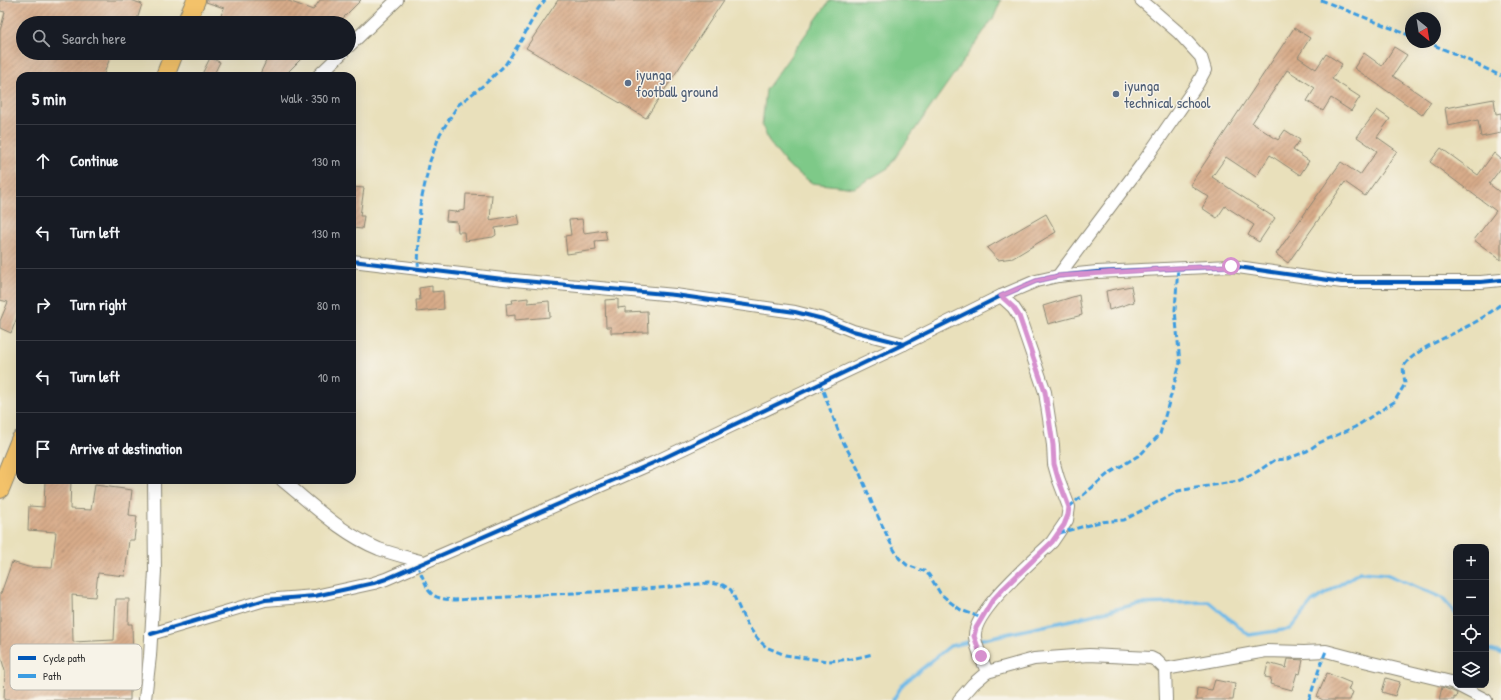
<!DOCTYPE html>
<html lang="en">
<head>
<meta charset="utf-8">
<style>
  :root { --surface:#171b24; --page:#20242c; --text:#f1f3f6; --muted:#9ea1a6; --line:#363941 }
  body { margin:0; font-family:"Patrick Hand",sans-serif; background:var(--page); color:var(--text) }
  .controls { position:absolute; right:12px; bottom:12px; display:grid; overflow:hidden; border-radius:8px; box-shadow:0 4px 16px #0002 }
  .controls button { width:36px; height:36px; display:grid; place-items:center; padding:0; border:0; border-bottom:1px solid var(--line); background:var(--surface); color:var(--text); font:20px sans-serif }
  .compass { position:absolute; left:1405px; top:12px; width:36px; height:36px; border-radius:50%; background:var(--surface); box-shadow:0 4px 16px #0002; rotate:150deg }
  .stop { position:absolute; width:12px; height:12px; margin:-9px; border:3px solid #d690ce; border-radius:50%; background:#fff }
  .stop.end { background:#d690ce; border-color:#fff; box-shadow:0 1px 4px #0008 }
  .list { margin:0; padding:0; list-style:none }
  h2 { display:flex; justify-content:space-between; align-items:center; height:52px; margin:0; padding:0 16px; font-size:17px }
  h2 small { font-size:13px; font-weight:400; color:var(--muted) }
  .list li { display:grid; grid-template-columns:26px 1fr auto; gap:12px; align-items:center; box-sizing:border-box; height:72px; padding:0 16px; border-top:1px solid var(--line) }
  .list b { display:block; font-size:15px; white-space:nowrap }
  .list em { font-size:13px; font-style:normal; color:var(--muted) }
  .icon { flex:none; width:22px; height:22px; fill:none; stroke:currentColor; stroke-width:2; stroke-linecap:round; stroke-linejoin:round }
  .map { position:relative; flex:none; width:1501px; height:700px; overflow:hidden }
  .search { position:absolute; background:var(--surface); box-shadow:0 4px 16px #0002; left:16px; top:16px; width:340px; height:44px; display:flex; align-items:center; gap:10px; box-sizing:border-box; padding:0 14px; border-radius:22px; color:var(--muted); font-size:15px }
  .panel { position:absolute; background:var(--surface); box-shadow:0 4px 16px #0002; left:16px; top:72px; width:340px; height:412px; border-radius:12px }
  .map>svg:first-child { display:block }
  .grass { fill:#7ec988; stroke:#547a5a }
  .lines { fill:none; stroke-linecap:round; stroke-linejoin:round }
  .stream { stroke:#6fbae8; stroke-width:3.5 }
  .building { fill:url(#building-hatch) }
  .minor-casing { stroke:#8a8673; stroke-width:14 }
  .highway-casing { stroke:#8a8673; stroke-width:20 }
  .minor { stroke:#fff; stroke-width:12 }
  .highway { stroke:#f3c26a; stroke-width:18 }
  .quiet { stroke:#3d9ce1; stroke-width:3; stroke-dasharray:6 3; stroke-linecap:butt }
  .cycleway-casing { stroke:#f7f3e8; stroke-width:6 }
  .cycleway { stroke:#0057b8; stroke-width:4 }
  .route { stroke:#d690ce; stroke-width:5 }
  .service-dot { fill:#5c6f8a; stroke:#f7f3e8; stroke-width:1.5 }
  .labels { text-anchor:middle; dominant-baseline:central; stroke-width:3; stroke-linejoin:round; paint-order:stroke }
  .service-label { font-size:15px; fill:#4e5e75; stroke:#f7f3e8; text-anchor:start }
  .key { fill:#f7f3e8; stroke:#bab7af; stroke-width:1 }
  .key-label { font-size:11px; fill:#2b2b2b }
</style>
</head>
<body>
<div class="map">
<svg width="1501" height="700" viewBox="0 0 1501 700">
  <defs>
    <pattern id="building-hatch" width="6" height="6" patternUnits="userSpaceOnUse"><rect width="6" height="6" fill="#d8ac8a"/><path d="M-1 1l2-2M0 6l6-6M5 7l2-2" fill="none" stroke="#af8c71"/></pattern>
  </defs>
  <rect width="100%" height="100%" fill="#f7f3e8"/>
  <filter id="ink" filterUnits="userSpaceOnUse"><feTurbulence type="fractalNoise" baseFrequency=".025" numOctaves="2"/><feDisplacementMap in="SourceGraphic" scale="8" xChannelSelector="R" yChannelSelector="G"/><feConvolveMatrix kernelMatrix="1 2 1 2 8 2 1 2 1" color-interpolation-filters="sRGB"/></filter>
  <filter id="wash" filterUnits="userSpaceOnUse"><feTurbulence type="fractalNoise" baseFrequency=".012" numOctaves="4" result="noise"/><feDisplacementMap in="SourceGraphic" scale="16" xChannelSelector="R" yChannelSelector="G"/><feGaussianBlur stdDeviation="0.9" result="paint"/><feColorMatrix in="noise" values="0 0 0 0 0 0 0 0 0 0 0 0 0 0 0 0 0 1.4 0 .05"/><feComposite in="paint" operator="in"/></filter>
  <g filter="url(#wash)">
    <rect width="100%" height="100%" fill="#e9e0bb"/>
    <polygon class="grass" points="830,0 1001,0 994,17 888,168 854,188 812,183 787,165 769,142 762,125 766,90"/>
    <g class="lines">
      <g class="stream">
        <polyline points="1486,649 1501,653"/>
        <polyline points="893,700 903,684 950,646 1067,621 1137,604 1209,602 1249,635 1290,629 1312,602 1360,572 1386,574 1442,598 1456,614"/>
      </g>
    </g>
    <g id="blocks">
      <g class="building">
        <polygon points="0,0 131,0 142,4 136,23 35,23 23,20 23,53 112,53 103,76 20,76 20,310 11,333 0,328 0,321 8,302 0,300 0,31 5,12 0,11"/>
        <polygon points="206,0 286,0 313,10 320,0 361,0 338,23 218,23 224,8 206,2"/>
        <polygon points="558,0 724,0 646,118 526,48"/>
        <polygon points="1294,28 1310,38 1298,57 1316,69 1326,54 1342,64 1332,79 1360,97 1351,111 1331,98 1323,111 1307,101 1315,88 1287,70 1252,123 1278,140 1285,130 1300,140 1293,150 1309,161 1300,175 1270,155 1256,177 1226,157 1212,177 1275,218 1259,242 1248,235 1254,225 1225,206 1217,218 1202,208 1209,197 1190,185"/>
        <polygon points="1394,47 1407,55 1393,76 1431,102 1422,115 1354,68 1364,53 1382,66"/>
        <polygon points="278,53 307,53 284,76 259,76 267,59 269,61"/>
        <polygon points="210,58 220,62 213,76 201,76"/>
        <polygon points="1494,99 1496,114 1501,113 1501,133 1481,137 1478,120 1448,126 1445,108"/>
        <polygon points="1377,110 1390,119 1377,137 1397,151 1365,196 1345,182 1288,263 1276,254 1341,162 1360,175 1377,151 1357,137"/>
        <polygon points="1441,148 1478,175 1494,153 1501,159 1501,168 1489,184 1501,193 1501,260 1474,240 1496,211 1430,162"/>
        <polygon points="352,187 364,188 360,216 364,216 362,229 352,228"/>
        <polygon points="466,194 492,195 490,220 518,215 520,224 495,228 496,235 493,237 465,241 464,232 458,232 457,222 446,221 447,211 455,212 465,210"/>
        <polygon points="1046,214 1056,232 1013,258 998,260 987,248"/>
        <polygon points="582,219 584,233 605,230 607,240 595,241 596,250 567,254 565,236 571,235 569,220"/>
        <polygon points="432,286 432,292 443,291 444,309 417,312 416,300 420,300 419,288"/>
        <polygon points="1131,286 1134,302 1109,310 1106,291"/>
        <polygon points="1079,295 1082,315 1048,324 1043,306"/>
        <polygon points="528,298 528,303 549,301 550,317 515,320 515,315 507,316 506,304 513,303 512,300"/>
        <polygon points="618,299 618,308 626,307 626,312 647,311 648,332 611,333 611,327 606,327 605,300"/>
        <polygon points="45,480 71,480 70,509 91,510 95,485 132,490 129,515 137,516 134,540 129,540 125,576 98,573 95,597 72,595 73,642 114,640 116,599 129,599 128,624 132,624 133,665 130,665 130,700 4,700 5,671 0,654 0,593 1,593 12,562 28,567 52,568 56,532 28,530 29,506 44,507"/>
        <polygon points="1288,659 1303,660 1300,674 1297,673 1292,690 1270,684 1271,678 1265,677 1268,663 1286,668"/>
        <polygon points="1327,673 1351,683 1348,690 1353,692 1350,700 1323,700 1317,697"/>
        <polygon points="1386,678 1400,682 1395,696 1382,692"/>
        <polygon points="1215,680 1235,684 1233,700 1196,700 1197,688 1212,690"/>
        <polygon points="1442,687 1457,693 1456,698 1454,697 1454,700 1439,700"/>
      </g>
    </g>
  </g>
  <g filter="url(#ink)">
    <use href="#blocks" fill-opacity="0" stroke="#8a8673" stroke-width="1"/>
    <g class="lines">
      <defs>
        <g id="minor">
          <polyline points="349,46 397,0"/>
          <polyline points="318,76 342,53"/>
          <polyline points="352,261 503,279 675,295 795,312 823,319 853,331 904,344"/>
          <polyline points="1058,276 1142,164 1198,83 1205,70 1201,57 1179,33 1141,0"/>
          <path d="M282,480c31,25 60,54 97,69 14,5 30,9 44,13"/>
          <polyline points="151,634 265,600 315,596 374,583 386,579 653,463 904,344 1001,296 1036,281 1058,276 1097,272 1231,266 1342,282 1481,282 1501,280"/>
          <polyline points="1165,669 1266,651 1304,652 1326,651 1364,661 1451,682 1456,684"/>
          <path d="M987,672c-4,-11 -11,-24 -12,-35 -3,-25 60,-78 77,-95l15,-22 2,-13 -11,-29 -4,-14 -1,-19 -8,-53 -26,-76 -6,-9 -12,-11"/>
          <polyline points="1457,685 1486,700"/>
          <polyline points="145,699 150,656 155,571 154,480"/>
          <polyline points="959,700 973,684 987,672 1034,659 1089,655 1151,658 1157,661 1165,669 1166,700"/>
        </g>
        <g id="highway">
          <polyline points="186,23 196,0"/>
          <polyline points="165,76 174,53"/>
          <polyline points="0,489 20,440"/>
        </g>
      </defs>
      <use href="#minor" class="minor-casing"/>
      <use href="#highway" class="highway-casing"/>
      <use href="#minor" class="minor"/>
      <use href="#highway" class="highway"/>
      <g class="quiet">
        <polyline points="1321,0 1411,36"/>
        <polyline points="1426,42 1453,53 1501,76"/>
        <polyline points="418,269 420,206 430,161 440,134 458,105 485,84 505,65 522,39 538,9 545,0"/>
        <polyline points="820,383 841,438 858,469 874,508 892,546 899,558 907,565 924,571 929,575 940,593 950,602 961,610 982,618"/>
        <polyline points="1069,507 1108,474 1141,454 1160,434 1180,363 1175,310 1178,267"/>
        <path d="M1059,533l41,-11 24,-2 54,-29 60,-10 14,-6 23,-15 12,-1 20,-8 12,-8 36,-16 39,-25 11,-18c0,-5 -3,-13 -1,-18 11,-17 44,-29 60,-38 13,-6 26,-15 37,-24"/>
        <path d="M417,565l12,26c6,8 16,8 26,9l204,-12 50,-5 14,2 8,5 15,33 11,15 9,9 19,8 43,6 24,-2 21,-5"/>
        <polyline points="1309,700 1320,666 1326,651"/>
      </g>
      <defs>
        <g id="cycleway">
          <polyline points="352,261 503,279 675,295 795,312 823,319 853,331 904,344"/>
          <polyline points="151,634 265,600 315,596 374,583 386,579 653,463 904,344 1001,296 1036,281 1058,276 1097,272 1231,266 1342,282 1481,282 1501,280"/>
        </g>
      </defs>
      <use href="#cycleway" class="cycleway-casing"/>
      <use href="#cycleway" class="cycleway"/>
    </g>
  </g>
  <g class="lines" filter="url(#ink)">
    <polyline class="route" points="981,656 974,636 976,628 992,601 1003,589 1052,542 1064,525 1068,515 1069,507 1066,499 1058,478 1054,464 1053,445 1045,392 1019,316 1013,307 1001,296 1036,281 1058,276 1178,268 1231,266"/>
  </g>
  <g class="service-dot">
    <circle cx="628" cy="83" r="4"/>
    <circle cx="1116" cy="94" r="4"/>
  </g>
  <g class="labels">
    <g class="service-label">
      <text x="636" y="74">iyunga<tspan x="636" dy="17">football ground</tspan></text>
      <text x="1124" y="85">iyunga<tspan x="1124" dy="17">technical school</tspan></text>
    </g>
  </g>
  <rect x="10" y="644" width="132" height="46" rx="6" class="key"/>
  <rect x="18" y="656" width="18" height="4" fill="#0057b8"/>
  <rect x="18" y="674" width="18" height="4" fill="#3d9ce1"/>
  <g class="key-label">
    <text x="43" y="662">Cycle path</text>
    <text x="43" y="680">Path</text>
  </g>
</svg>
<div class="controls">
<button>+</button>
<button>−</button>
<button><svg class="icon" aria-label="locate" viewBox="0 0 24 24"><circle cx="12" cy="12" r="6"/><path d="M12 2v4M12 18v4M2 12h4M18 12h4"/></svg></button>
<button><svg class="icon" aria-label="layers" viewBox="0 0 24 24"><path d="M12 4l9 5-9 5-9-5zM3 14l9 5 9-5"/></svg></button>
</div>
<svg class="compass" viewBox="-18 -18 36 36"><path d="M0-13l5 13h-10z" fill="#e53935"/><path d="M0 13l5-13h-10z" fill="#9ea1a6"/></svg>
<div class="stop" style="left:1231px;top:266px"></div>
<div class="stop end" style="left:981px;top:656px"></div>
<div class="search"><svg class="icon" aria-label="search" viewBox="0 0 24 24"><circle cx="10" cy="10" r="6"/><path d="M15 15l6 6"/></svg>Search here</div>
<section class="panel">
<h2>5 min<small>Walk · 350 m</small></h2>
<ul class="list">
<li><svg class="icon" aria-label="ahead" viewBox="0 0 24 24"><path d="M12 20V5M6 11l6-6 6 6"/></svg><div><b>Continue</b></div><em>130 m</em></li>
<li><svg class="icon" aria-label="left" viewBox="0 0 24 24"><path d="M17 20v-9H6M10 6l-5 5 5 5"/></svg><div><b>Turn left</b></div><em>130 m</em></li>
<li><svg class="icon" aria-label="right" viewBox="0 0 24 24"><path d="M7 20v-9h11M14 6l5 5-5 5"/></svg><div><b>Turn right</b></div><em>80 m</em></li>
<li><svg class="icon" aria-label="left" viewBox="0 0 24 24"><path d="M17 20v-9H6M10 6l-5 5 5 5"/></svg><div><b>Turn left</b></div><em>10 m</em></li>
<li><svg class="icon" aria-label="arrive" viewBox="0 0 24 24"><path d="M6 21V4h12l-3 4 3 4H6"/></svg><div><b>Arrive at destination</b></div></li>
</ul>
</section>
</div>
</body>
</html>
